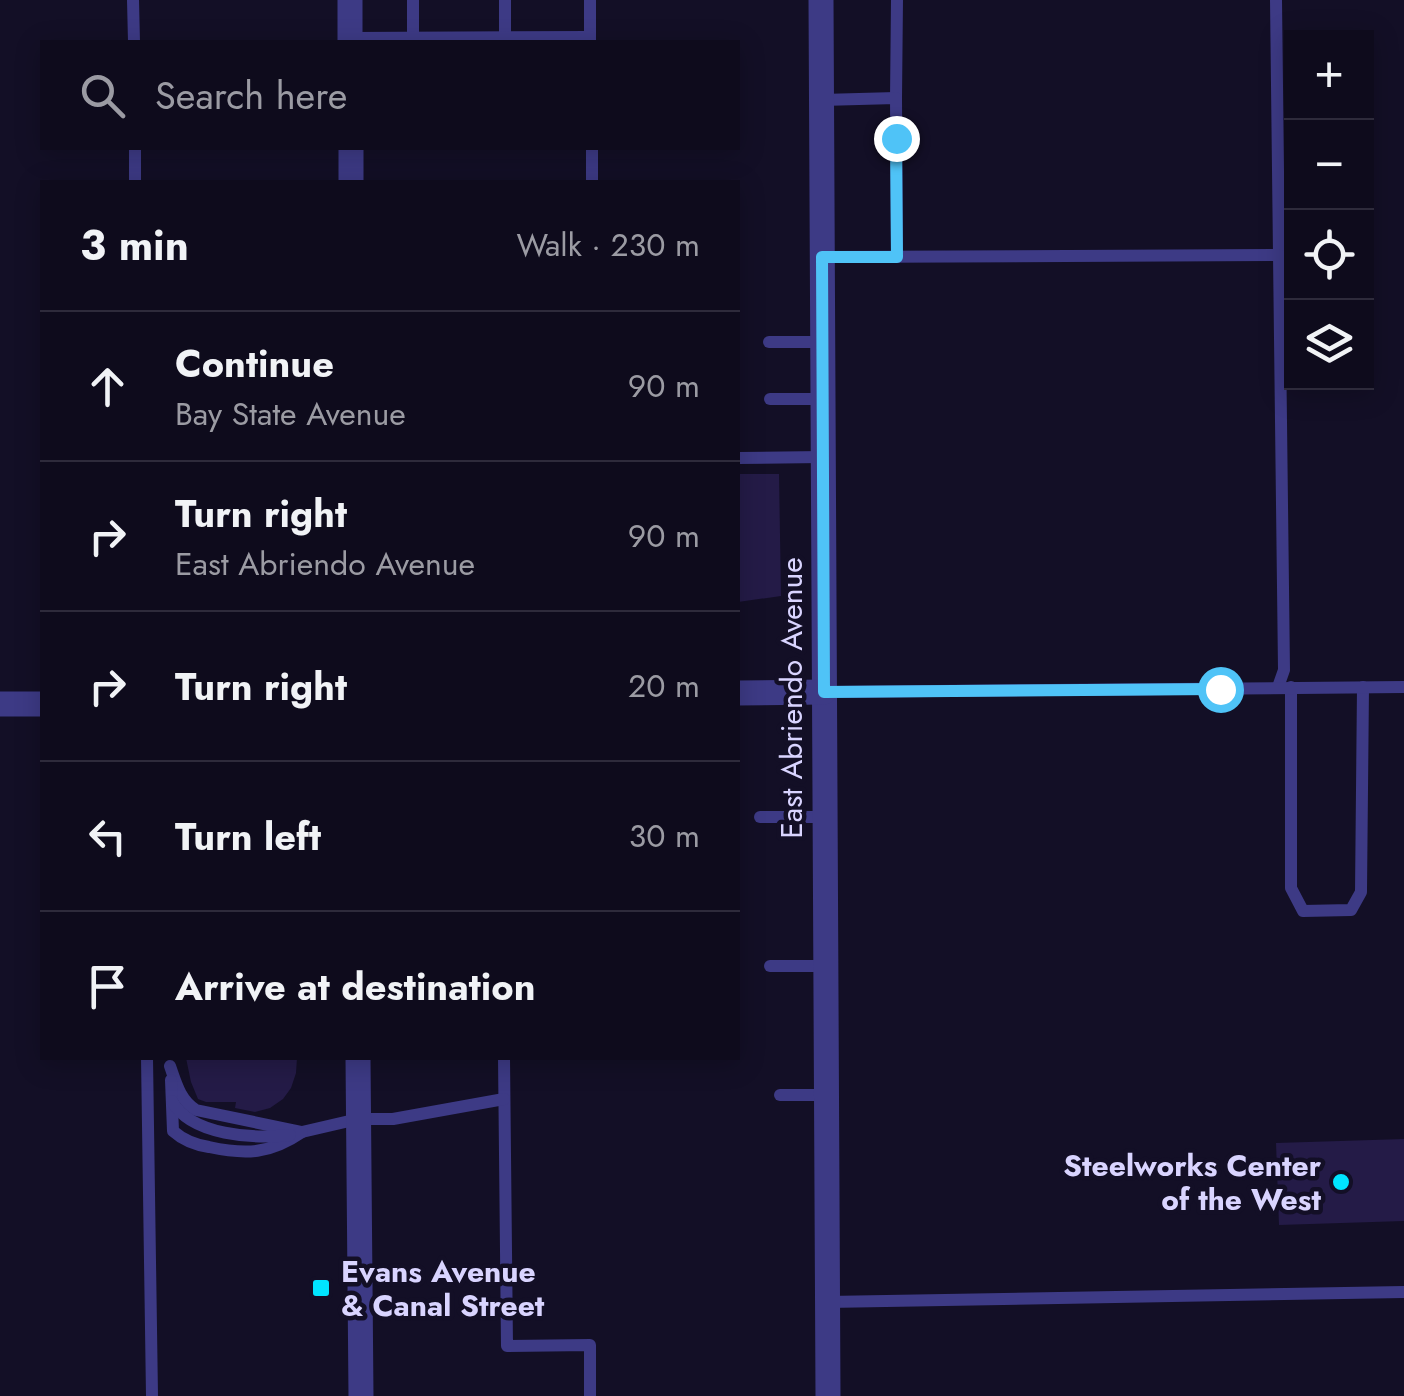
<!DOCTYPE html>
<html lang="en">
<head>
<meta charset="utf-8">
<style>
  :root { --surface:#0e0b1c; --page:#171425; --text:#f1f3f6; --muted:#9b9ba3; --line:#2e2b3b }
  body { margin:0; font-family:Jost,sans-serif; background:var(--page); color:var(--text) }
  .controls { position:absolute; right:30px; top:30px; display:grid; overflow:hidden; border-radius:0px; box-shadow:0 5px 25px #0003 }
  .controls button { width:90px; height:90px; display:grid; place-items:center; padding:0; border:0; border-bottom:2px solid var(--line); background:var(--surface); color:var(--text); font:50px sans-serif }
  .stop { position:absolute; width:30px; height:30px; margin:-22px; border:8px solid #4fc3f7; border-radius:50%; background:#fff }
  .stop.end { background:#4fc3f7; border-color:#fff; box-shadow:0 2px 10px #0008 }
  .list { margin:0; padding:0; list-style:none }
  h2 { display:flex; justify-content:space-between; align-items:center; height:130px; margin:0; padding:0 40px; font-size:42px }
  h2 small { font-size:32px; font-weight:400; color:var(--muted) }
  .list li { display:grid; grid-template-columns:65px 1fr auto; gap:30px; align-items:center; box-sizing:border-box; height:150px; padding:0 40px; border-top:2px solid var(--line) }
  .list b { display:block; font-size:38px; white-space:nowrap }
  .list p { margin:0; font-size:32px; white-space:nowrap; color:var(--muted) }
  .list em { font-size:32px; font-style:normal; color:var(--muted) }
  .icon { flex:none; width:55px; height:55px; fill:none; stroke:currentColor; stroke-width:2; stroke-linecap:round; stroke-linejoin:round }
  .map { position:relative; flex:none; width:1404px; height:1396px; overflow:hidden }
  .search { position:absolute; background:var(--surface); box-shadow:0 5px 25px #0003; left:40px; top:40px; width:700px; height:110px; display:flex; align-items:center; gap:25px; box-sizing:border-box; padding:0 35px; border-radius:0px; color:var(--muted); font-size:38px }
  .panel { position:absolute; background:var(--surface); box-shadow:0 5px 25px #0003; left:40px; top:180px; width:700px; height:880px; border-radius:0px }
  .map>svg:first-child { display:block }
  .building { fill:#241b47 }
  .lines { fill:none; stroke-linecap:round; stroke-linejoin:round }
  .service { stroke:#3d3a85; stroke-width:12 }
  .minor { stroke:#3d3a85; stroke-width:25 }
  .tertiary { stroke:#3d3a85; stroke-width:25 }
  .route { stroke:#4fc3f7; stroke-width:12 }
  .poi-dot { fill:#00e5ff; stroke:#130f26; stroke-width:4 }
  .labels { text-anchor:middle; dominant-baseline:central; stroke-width:9; stroke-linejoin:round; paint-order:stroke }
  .street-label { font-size:30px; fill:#d9d4ff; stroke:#130f26 }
  .poi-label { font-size:30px; font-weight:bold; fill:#d9d4ff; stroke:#130f26; text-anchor:end }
</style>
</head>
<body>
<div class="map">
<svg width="1404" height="1396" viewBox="0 0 1404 1396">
  <rect width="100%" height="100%" fill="#130f26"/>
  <g class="building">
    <polygon points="738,474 779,474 781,596 738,602"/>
    <polygon points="186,1058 297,1058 296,1073 291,1088 283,1099 270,1108 255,1112 235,1108 236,1102 206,1102 198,1099 191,1082"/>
    <polygon points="1404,1139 1404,1221 1279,1225 1276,1143"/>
  </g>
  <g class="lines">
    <g class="service">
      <polyline points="133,0 134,42"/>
      <polyline points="413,0 413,38"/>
      <polyline points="505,0 505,37"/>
      <polyline points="590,0 590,42"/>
      <polyline points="1276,0 1279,255"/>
      <polyline points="350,38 590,37"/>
      <polyline points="896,98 897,0"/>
      <polyline points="822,100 896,98 897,257"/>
      <polyline points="135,148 135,182"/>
      <polyline points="592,148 592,182"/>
      <polyline points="822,257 1279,255 1284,670 1278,687"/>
      <polyline points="769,342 822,342"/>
      <polyline points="770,399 822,399"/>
      <polyline points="738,458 823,457"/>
      <polyline points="1291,687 1291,888 1303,911 1351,910 1361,892 1363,687"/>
      <polyline points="824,692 1404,687"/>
      <polyline points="760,817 824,817"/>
      <polyline points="770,966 825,966"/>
      <polyline points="147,1058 152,1396"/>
      <polyline points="504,1058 507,1346 590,1345 590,1396"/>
      <path d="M170,1066c6,17 10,34 26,44l106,22 56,-13h35l111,-20"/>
      <path d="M171,1080l2,51c10,9 23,14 36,16 37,8 61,7 93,-15"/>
      <polyline points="780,1095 826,1095"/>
      <path d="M172,1101c19,35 82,38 118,34"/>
      <polyline points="827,1302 1404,1292"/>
    </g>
    <g class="minor">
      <polyline points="821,0 828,1396"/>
      <polyline points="738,693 824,692"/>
      <polyline points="0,704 42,704"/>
    </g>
    <g class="tertiary">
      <polyline points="350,0 350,42"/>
      <polyline points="351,148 351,182"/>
      <polyline points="358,1058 361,1396"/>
    </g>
  </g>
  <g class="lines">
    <polyline class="route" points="896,138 897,257 822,257 824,692 1220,689"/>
  </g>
  <g class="poi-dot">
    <circle cx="1341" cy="1182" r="10"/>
    <rect x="311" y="1278" width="20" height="20" rx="5"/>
  </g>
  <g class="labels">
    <g class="street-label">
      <text transform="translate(791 698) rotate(-90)">East Abriendo Avenue</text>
    </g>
    <g class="poi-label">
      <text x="1321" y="1165">Steelworks Center<tspan x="1321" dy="34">of the West</tspan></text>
      <text x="341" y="1271" text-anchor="start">Evans Avenue<tspan x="341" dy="34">&amp; Canal Street</tspan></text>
    </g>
  </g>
</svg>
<div class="controls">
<button>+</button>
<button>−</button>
<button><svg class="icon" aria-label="locate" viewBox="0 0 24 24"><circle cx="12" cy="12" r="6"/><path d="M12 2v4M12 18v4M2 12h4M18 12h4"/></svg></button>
<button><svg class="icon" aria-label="layers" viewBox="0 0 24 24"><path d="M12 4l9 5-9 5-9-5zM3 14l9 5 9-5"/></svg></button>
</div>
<div class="stop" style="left:1220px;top:689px"></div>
<div class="stop end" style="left:896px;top:138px"></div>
<div class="search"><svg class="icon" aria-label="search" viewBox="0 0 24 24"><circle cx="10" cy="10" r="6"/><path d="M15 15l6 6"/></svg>Search here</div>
<section class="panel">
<h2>3 min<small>Walk · 230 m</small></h2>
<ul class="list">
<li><svg class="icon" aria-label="ahead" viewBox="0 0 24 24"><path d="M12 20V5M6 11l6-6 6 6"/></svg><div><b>Continue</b><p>Bay State Avenue</p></div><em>90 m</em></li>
<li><svg class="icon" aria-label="right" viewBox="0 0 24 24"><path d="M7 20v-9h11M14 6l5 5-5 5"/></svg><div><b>Turn right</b><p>East Abriendo Avenue</p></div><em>90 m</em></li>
<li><svg class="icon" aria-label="right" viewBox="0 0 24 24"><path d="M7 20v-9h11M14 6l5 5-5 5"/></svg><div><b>Turn right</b></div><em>20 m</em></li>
<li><svg class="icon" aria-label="left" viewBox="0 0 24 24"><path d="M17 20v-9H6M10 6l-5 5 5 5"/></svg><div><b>Turn left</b></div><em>30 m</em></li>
<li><svg class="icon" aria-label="arrive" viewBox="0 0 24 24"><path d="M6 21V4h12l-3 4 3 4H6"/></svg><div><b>Arrive at destination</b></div></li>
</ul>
</section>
</div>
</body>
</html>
